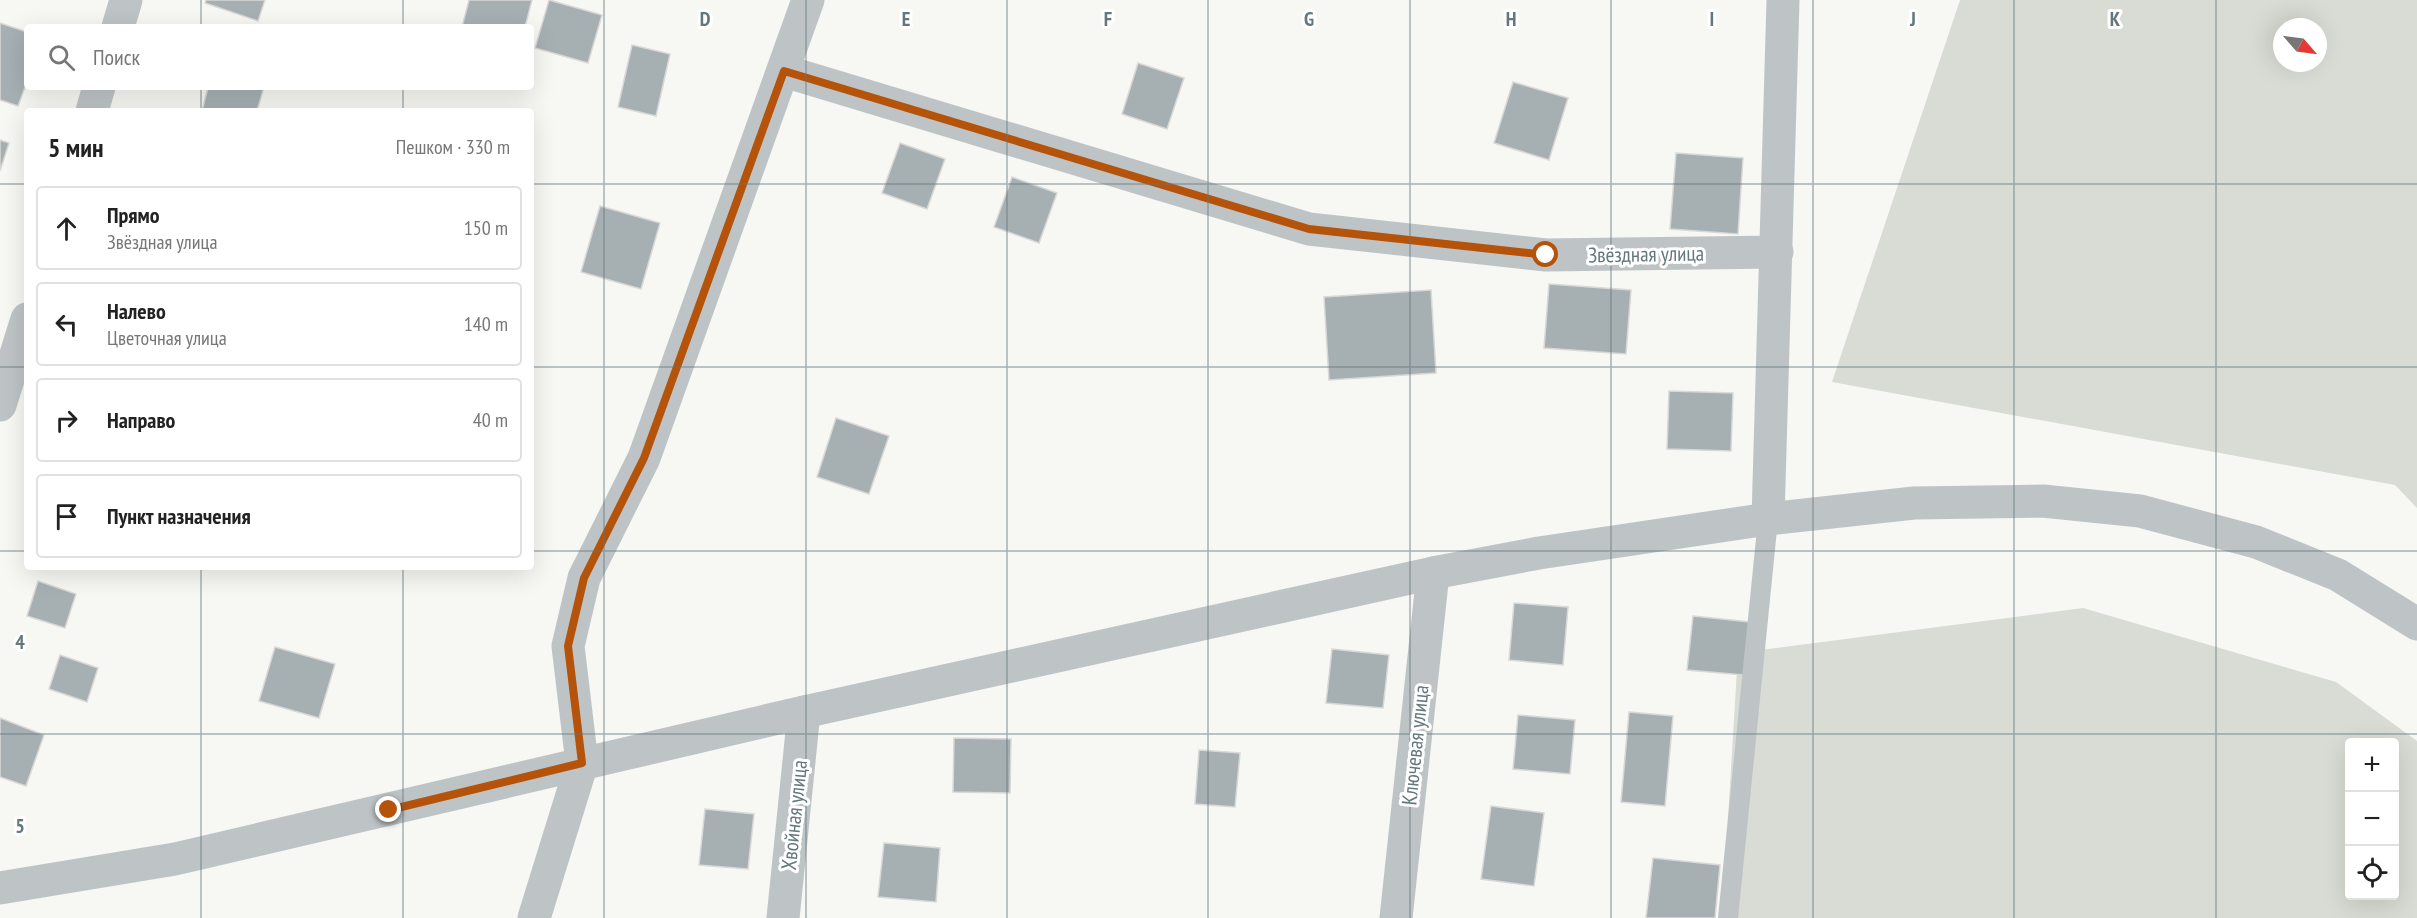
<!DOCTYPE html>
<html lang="ru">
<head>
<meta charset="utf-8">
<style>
  :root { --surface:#fff; --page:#f6f6f6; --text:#222; --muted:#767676; --line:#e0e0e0 }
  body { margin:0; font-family:"PT Sans Narrow",sans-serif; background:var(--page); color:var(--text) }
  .controls { position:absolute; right:18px; bottom:18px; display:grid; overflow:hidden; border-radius:6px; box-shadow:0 6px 24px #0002 }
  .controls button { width:54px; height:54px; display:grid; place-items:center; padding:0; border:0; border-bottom:2px solid var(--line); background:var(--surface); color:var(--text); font:30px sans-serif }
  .compass { position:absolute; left:2273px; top:18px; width:54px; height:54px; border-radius:50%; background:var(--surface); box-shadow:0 6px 24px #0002; rotate:118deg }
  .stop { position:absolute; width:18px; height:18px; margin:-14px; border:4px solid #b45309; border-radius:50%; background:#fff }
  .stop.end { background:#b45309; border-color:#fff; box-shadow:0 2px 6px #0008 }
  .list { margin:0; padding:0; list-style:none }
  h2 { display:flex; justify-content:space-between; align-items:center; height:78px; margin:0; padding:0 24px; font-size:26px }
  h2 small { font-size:20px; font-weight:400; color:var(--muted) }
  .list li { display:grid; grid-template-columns:39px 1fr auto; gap:18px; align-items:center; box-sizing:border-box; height:84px; margin:0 12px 12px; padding:0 12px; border:2px solid var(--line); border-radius:6px }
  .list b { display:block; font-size:22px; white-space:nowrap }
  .list p { margin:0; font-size:20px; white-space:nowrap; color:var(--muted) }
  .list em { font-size:20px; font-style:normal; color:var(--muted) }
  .icon { flex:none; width:33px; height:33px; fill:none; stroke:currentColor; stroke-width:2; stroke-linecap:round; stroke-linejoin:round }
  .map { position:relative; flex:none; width:2417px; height:918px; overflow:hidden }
  .search { position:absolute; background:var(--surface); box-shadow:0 6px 24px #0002; left:24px; top:24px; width:510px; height:66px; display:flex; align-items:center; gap:15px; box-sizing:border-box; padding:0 21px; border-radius:6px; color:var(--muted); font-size:22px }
  .panel { position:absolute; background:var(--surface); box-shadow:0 6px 24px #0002; left:24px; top:108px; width:510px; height:462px; border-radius:6px }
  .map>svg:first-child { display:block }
  .green { fill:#d8dcd4; fill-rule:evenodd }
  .building { fill:#a6b0b3; stroke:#d9d8d7; stroke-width:1.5 }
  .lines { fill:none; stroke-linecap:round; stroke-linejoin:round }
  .service { stroke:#bec4c6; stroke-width:20 }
  .minor { stroke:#bec4c6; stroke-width:33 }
  .route { stroke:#b45309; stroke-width:8 }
  .grid { fill:none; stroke:#64777d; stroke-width:1.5; stroke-opacity:0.55 }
  .labels { text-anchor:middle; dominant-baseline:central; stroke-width:6; stroke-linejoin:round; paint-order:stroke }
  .street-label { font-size:21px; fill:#64777d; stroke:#fff }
  .grid-label { font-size:20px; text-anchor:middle; font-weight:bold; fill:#64777d; stroke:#fff; stroke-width:6; stroke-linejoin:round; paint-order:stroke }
</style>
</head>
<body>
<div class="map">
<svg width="2417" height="918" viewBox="0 0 2417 918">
  <rect width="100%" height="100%" fill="#f7f7f4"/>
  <g class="green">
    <path d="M1960,0h457v508l-22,-23 -563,-103zM2282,27h36v36h-36z"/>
    <path d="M2083,608l253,74 81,59v177h-695l16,-265zM2350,742h44v154h-44z"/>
  </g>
  <g class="building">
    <polygon points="206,0 265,0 258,21 205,3"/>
    <polygon points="469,0 532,0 525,27 462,27"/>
    <polygon points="549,0 602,15 588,63 535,48"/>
    <polygon points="0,23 27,32 27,82 18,106 0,100"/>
    <polygon points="632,45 670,54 656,116 618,107"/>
    <polygon points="1138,63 1184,78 1167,129 1122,114"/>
    <polygon points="1513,82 1568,98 1549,160 1494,143"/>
    <polygon points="208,87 264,87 257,111 202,111"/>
    <polygon points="0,140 9,143 0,171"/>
    <polygon points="900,143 945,159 927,209 882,193"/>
    <polygon points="1676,153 1743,158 1738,234 1670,229"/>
    <polygon points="1012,177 1057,193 1039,243 994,227"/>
    <polygon points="600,206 660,223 641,289 581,272"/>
    <polygon points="1549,284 1631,290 1626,354 1544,348"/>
    <polygon points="1431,290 1436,373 1329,380 1324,297"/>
    <polygon points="1669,391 1733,393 1731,451 1667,449"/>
    <polygon points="836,418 889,436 869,494 817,477"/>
    <polygon points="38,581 76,594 65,628 27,616"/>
    <polygon points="1514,603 1568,607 1563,665 1509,660"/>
    <polygon points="1693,616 1750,622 1744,675 1687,670"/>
    <polygon points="275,647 335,664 319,718 259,701"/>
    <polygon points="1332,649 1389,655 1383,708 1326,703"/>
    <polygon points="60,655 98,668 87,702 49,689"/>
    <polygon points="1629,712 1673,716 1665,806 1621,802"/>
    <polygon points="1518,715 1575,720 1570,774 1513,769"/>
    <polygon points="0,718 44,735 26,786 0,777"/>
    <polygon points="954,738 1011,739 1010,793 953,792"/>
    <polygon points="1199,750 1240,753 1235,807 1195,804"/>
    <polygon points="1491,806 1544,813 1534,886 1481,879"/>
    <polygon points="705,809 754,814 748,869 699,865"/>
    <polygon points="884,843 940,848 936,902 878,897"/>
    <polygon points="1653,858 1720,865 1715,918 1646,918"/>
  </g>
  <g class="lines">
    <polyline class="service" points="1728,918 1768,519"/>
    <g class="minor">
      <polyline points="118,27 126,0"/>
      <polyline points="784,71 1309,229 1546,255 1777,252"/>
      <polyline points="92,111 99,87"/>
      <polyline points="0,405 27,319"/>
      <polyline points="1768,519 1783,0"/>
      <polyline points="0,888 175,859 804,712 1433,573 1539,553 1768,519 1914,503 2043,501 2140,511 2256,542 2338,575 2417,624"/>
      <polyline points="534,918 582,763 568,646 584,578 644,458 808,0"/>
      <polyline points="783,918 804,712"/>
      <polyline points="1396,918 1433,573"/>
    </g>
  </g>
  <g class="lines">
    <polyline class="route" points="389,810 582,763 568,646 584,578 644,458 784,71 1309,229 1546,255"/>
  </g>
  <path class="grid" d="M201,0v27M403,0v27M604,0v918M806,0v918M1007,0v918M1208,0v918M1410,0v918M1611,0v918M1813,0v918M2014,0v918M2216,0v918M201,87v24M403,87v24M0,184h27M531,184h1886M0,367h27M531,367h1886M0,551h27M531,551h1886M201,567v351M403,567v351M0,734h2417"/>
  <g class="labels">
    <g class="street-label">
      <text transform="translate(1646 254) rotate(-1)">Звёздная улица</text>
      <text transform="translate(1415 745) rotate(-84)">Ключевая улица</text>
      <text transform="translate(794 815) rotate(-84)">Хвойная улица</text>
    </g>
  </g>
  <g class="grid-label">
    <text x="705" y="26">D</text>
    <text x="906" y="26">E</text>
    <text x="1108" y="26">F</text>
    <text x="1309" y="26">G</text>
    <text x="1511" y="26">H</text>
    <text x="1712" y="26">I</text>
    <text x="1913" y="26">J</text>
    <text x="2115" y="26">K</text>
    <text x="20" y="649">4</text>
    <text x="20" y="833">5</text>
  </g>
</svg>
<div class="controls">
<button>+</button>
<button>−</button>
<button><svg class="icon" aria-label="locate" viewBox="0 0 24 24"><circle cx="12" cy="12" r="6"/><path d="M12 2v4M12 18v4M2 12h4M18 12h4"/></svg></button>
</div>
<svg class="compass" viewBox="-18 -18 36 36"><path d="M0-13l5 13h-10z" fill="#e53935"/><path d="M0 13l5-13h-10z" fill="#767676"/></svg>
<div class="stop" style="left:1546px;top:255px"></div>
<div class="stop end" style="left:389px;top:810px"></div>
<div class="search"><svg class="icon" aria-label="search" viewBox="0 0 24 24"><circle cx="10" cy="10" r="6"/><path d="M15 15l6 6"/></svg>Поиск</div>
<section class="panel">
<h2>5 мин<small>Пешком · 330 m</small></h2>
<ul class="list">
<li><svg class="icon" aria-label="ahead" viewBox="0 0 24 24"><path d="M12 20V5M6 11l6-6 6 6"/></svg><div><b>Прямо</b><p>Звёздная улица</p></div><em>150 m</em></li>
<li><svg class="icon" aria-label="left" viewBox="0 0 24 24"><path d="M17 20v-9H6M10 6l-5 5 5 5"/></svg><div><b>Налево</b><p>Цветочная улица</p></div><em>140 m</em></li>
<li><svg class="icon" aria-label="right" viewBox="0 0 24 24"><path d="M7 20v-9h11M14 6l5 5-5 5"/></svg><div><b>Направо</b></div><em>40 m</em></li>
<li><svg class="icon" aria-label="arrive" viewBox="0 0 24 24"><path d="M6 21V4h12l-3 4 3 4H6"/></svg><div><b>Пункт назначения</b></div></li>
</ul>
</section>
</div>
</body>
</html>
